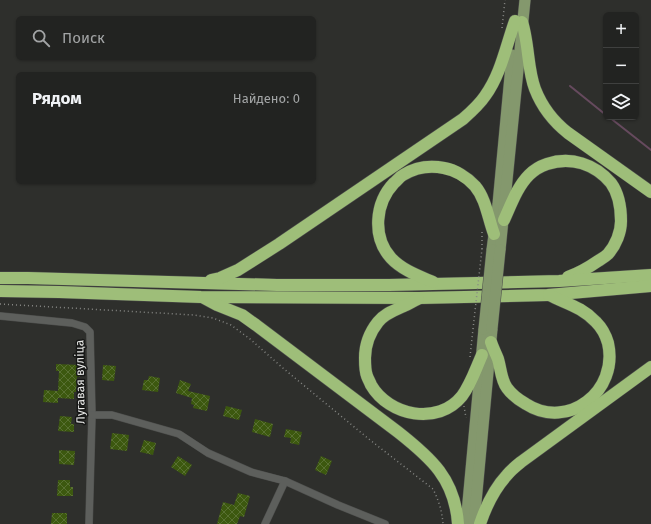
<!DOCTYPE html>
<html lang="ru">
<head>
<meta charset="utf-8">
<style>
  :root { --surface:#222321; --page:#2e2f2e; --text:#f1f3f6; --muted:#a2a4a5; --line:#3f403f }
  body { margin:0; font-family:"Fira Sans",sans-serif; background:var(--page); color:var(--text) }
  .controls { position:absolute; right:12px; top:12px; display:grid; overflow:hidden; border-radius:6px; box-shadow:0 1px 3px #0004 }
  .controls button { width:36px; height:36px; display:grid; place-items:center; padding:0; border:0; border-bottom:1px solid var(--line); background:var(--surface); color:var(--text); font:20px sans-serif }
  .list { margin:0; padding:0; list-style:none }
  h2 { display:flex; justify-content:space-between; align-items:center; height:52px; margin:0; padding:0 16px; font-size:17px }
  h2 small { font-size:13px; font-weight:400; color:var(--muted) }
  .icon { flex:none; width:22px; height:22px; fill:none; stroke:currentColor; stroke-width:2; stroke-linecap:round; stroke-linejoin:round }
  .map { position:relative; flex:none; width:651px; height:524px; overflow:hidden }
  .search { position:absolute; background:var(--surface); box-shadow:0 1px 3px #0004; left:16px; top:16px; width:300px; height:44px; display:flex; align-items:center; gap:10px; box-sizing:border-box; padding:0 14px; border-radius:6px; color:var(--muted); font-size:15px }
  .panel { position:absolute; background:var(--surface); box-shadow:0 1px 3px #0004; left:16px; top:72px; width:300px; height:112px; border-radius:6px }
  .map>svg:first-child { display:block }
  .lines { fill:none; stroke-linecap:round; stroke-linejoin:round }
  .stream { stroke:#664a5e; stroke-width:2 }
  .building { fill:url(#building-cross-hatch) }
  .street-casing { stroke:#4d4e4c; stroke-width:8 }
  .primary-casing { stroke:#4d4e4c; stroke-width:12 }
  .highway-casing { stroke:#4d4e4c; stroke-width:13 }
  .path { stroke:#878885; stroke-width:1.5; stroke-dasharray:1 3; stroke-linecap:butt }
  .street { stroke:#5d5f5c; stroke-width:7 }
  .primary { stroke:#84986d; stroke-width:11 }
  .highway { stroke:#9ebe79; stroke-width:12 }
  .primary-bridge-casing { stroke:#4d4e4c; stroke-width:12; stroke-linecap:butt }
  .path-bridge { stroke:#878885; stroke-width:1.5; stroke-dasharray:1 3; stroke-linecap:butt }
  .primary-bridge { stroke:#84986d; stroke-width:11 }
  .labels { text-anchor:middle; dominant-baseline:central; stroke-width:3; stroke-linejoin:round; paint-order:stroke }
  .street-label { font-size:12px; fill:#e8e9e7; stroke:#161716 }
</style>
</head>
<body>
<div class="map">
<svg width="651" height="524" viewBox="0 0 651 524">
  <defs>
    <pattern id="building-cross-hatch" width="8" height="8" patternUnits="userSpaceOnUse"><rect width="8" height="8" fill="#3c580f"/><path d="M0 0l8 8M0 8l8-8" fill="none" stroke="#587032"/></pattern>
  </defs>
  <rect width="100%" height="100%" fill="#2e2f2c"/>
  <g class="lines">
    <g class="stream">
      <polyline points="570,86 606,115"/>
      <polyline points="609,117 651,150"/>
    </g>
  </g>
  <g class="building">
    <polygon points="56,364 81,365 80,377 77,377 76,392 74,392 74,399 58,398 58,403 43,402 44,390 58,391 59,371 56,371"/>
    <polygon points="103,365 116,366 114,381 102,380"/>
    <polygon points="149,376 160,378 158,392 142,390 144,380 148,380"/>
    <polygon points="180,380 191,384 188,391 210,396 207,411 193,408 194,405 191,404 192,398 176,393"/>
    <polygon points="226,406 242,410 239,420 223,416"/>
    <polygon points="60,416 72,417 71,424 74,424 74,432 58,431"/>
    <polygon points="255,419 273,424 270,437 252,432"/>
    <polygon points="286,429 302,432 299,445 290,443 291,438 284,437"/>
    <polygon points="112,433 129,435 127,451 110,449"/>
    <polygon points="144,440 156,443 153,455 140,452"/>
    <polygon points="59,450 75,451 74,465 59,464"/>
    <polygon points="178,456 192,465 185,476 171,467"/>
    <polygon points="321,456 332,461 326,475 315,470"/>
    <polygon points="58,480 70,480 70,487 73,487 73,496 57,496"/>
    <polygon points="238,493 250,496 244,517 240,516 237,524 217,524 223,502 234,505"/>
    <polygon points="52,513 67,513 67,524 51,524"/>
  </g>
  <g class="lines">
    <defs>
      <g id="street">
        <polyline points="0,316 72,323 85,327 90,332 92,415 89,524"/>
        <polyline points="92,415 112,415 179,434 208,453 251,472 285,481"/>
        <polyline points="265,524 285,481 338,505 385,524"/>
      </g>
      <g id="primary">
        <polyline points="492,250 498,204 512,55"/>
        <polyline points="500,250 525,0"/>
        <polyline points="466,524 484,329"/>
        <polyline points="474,524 492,329"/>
      </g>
      <g id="highway">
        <path d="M522,22c2,6 3,12 4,18 3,17 3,33 9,49 7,18 19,33 33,44l83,59"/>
        <path d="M504,220c7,-15 13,-33 25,-45 5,-5 12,-9 18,-11 24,-8 48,0 64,19 8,11 10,25 10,38 0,11 -5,24 -13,33 -3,3 -7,5 -10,7 -10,7 -19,12 -30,16"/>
        <polyline points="0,278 28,278 277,285 389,285 559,281 651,275"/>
        <path d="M211,280l9,-2 18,-8 41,-26 184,-125c8,-7 16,-14 22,-23 16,-22 21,-50 30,-75"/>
        <path d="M433,282c-14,-6 -31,-12 -42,-24 -19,-21 -16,-55 3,-75 3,-2 5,-6 9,-8 13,-8 26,-10 41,-7 11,2 23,9 31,18 11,13 13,32 19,48"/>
        <polyline points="0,291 59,292 201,297 419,298 548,295 651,286"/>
        <path d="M204,298l13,7 25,10 14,10 142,107c33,26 57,47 60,92"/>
        <path d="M418,299c-5,2 -9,5 -14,7 -9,4 -19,7 -26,16 -8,10 -13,22 -13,36 0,6 0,13 2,18 1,3 3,6 4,9 18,31 67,41 91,11 9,-12 14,-28 20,-41"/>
        <path d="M491,342c2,6 5,12 7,17 3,10 3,21 9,29 5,7 12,12 19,16 42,27 93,-13 82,-61 -2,-7 -6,-15 -12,-21 -14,-15 -29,-18 -47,-27"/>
        <path d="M480,524c6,-18 14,-35 27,-49 4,-5 9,-9 14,-13l130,-95"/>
      </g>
    </defs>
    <use href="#street" class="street-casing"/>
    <use href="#primary" class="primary-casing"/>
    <use href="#highway" class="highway-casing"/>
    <g class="path">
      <polyline points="502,28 505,0"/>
      <polyline points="482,249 482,229"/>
      <path d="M0,304l194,11 19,3 18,7 19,14 34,30 86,71 63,49c6,12 9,22 10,35"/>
      <polyline points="470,357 473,329"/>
      <polyline points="464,406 466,418"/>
    </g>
    <use href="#street" class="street"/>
    <use href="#primary" class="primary"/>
    <use href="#highway" class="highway"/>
    <defs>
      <g id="primary-bridge">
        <polyline points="484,329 492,250"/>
        <polyline points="492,329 500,250"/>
      </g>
    </defs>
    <use href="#primary-bridge" class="primary-bridge-casing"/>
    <polyline class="path-bridge" points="473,329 482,249"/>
    <use href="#primary-bridge" class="primary-bridge"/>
  </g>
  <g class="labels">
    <g class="street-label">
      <text transform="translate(80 382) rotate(-91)">Лугавая вуліца</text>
    </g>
  </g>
</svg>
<div class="controls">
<button>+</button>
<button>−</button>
<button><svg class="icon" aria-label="layers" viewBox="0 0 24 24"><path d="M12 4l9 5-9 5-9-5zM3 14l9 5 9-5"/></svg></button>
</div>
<div class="search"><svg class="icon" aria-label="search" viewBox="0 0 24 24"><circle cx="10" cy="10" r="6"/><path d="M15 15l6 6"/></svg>Поиск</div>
<section class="panel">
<h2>Рядом<small>Найдено: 0</small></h2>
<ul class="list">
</ul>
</section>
</div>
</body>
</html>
